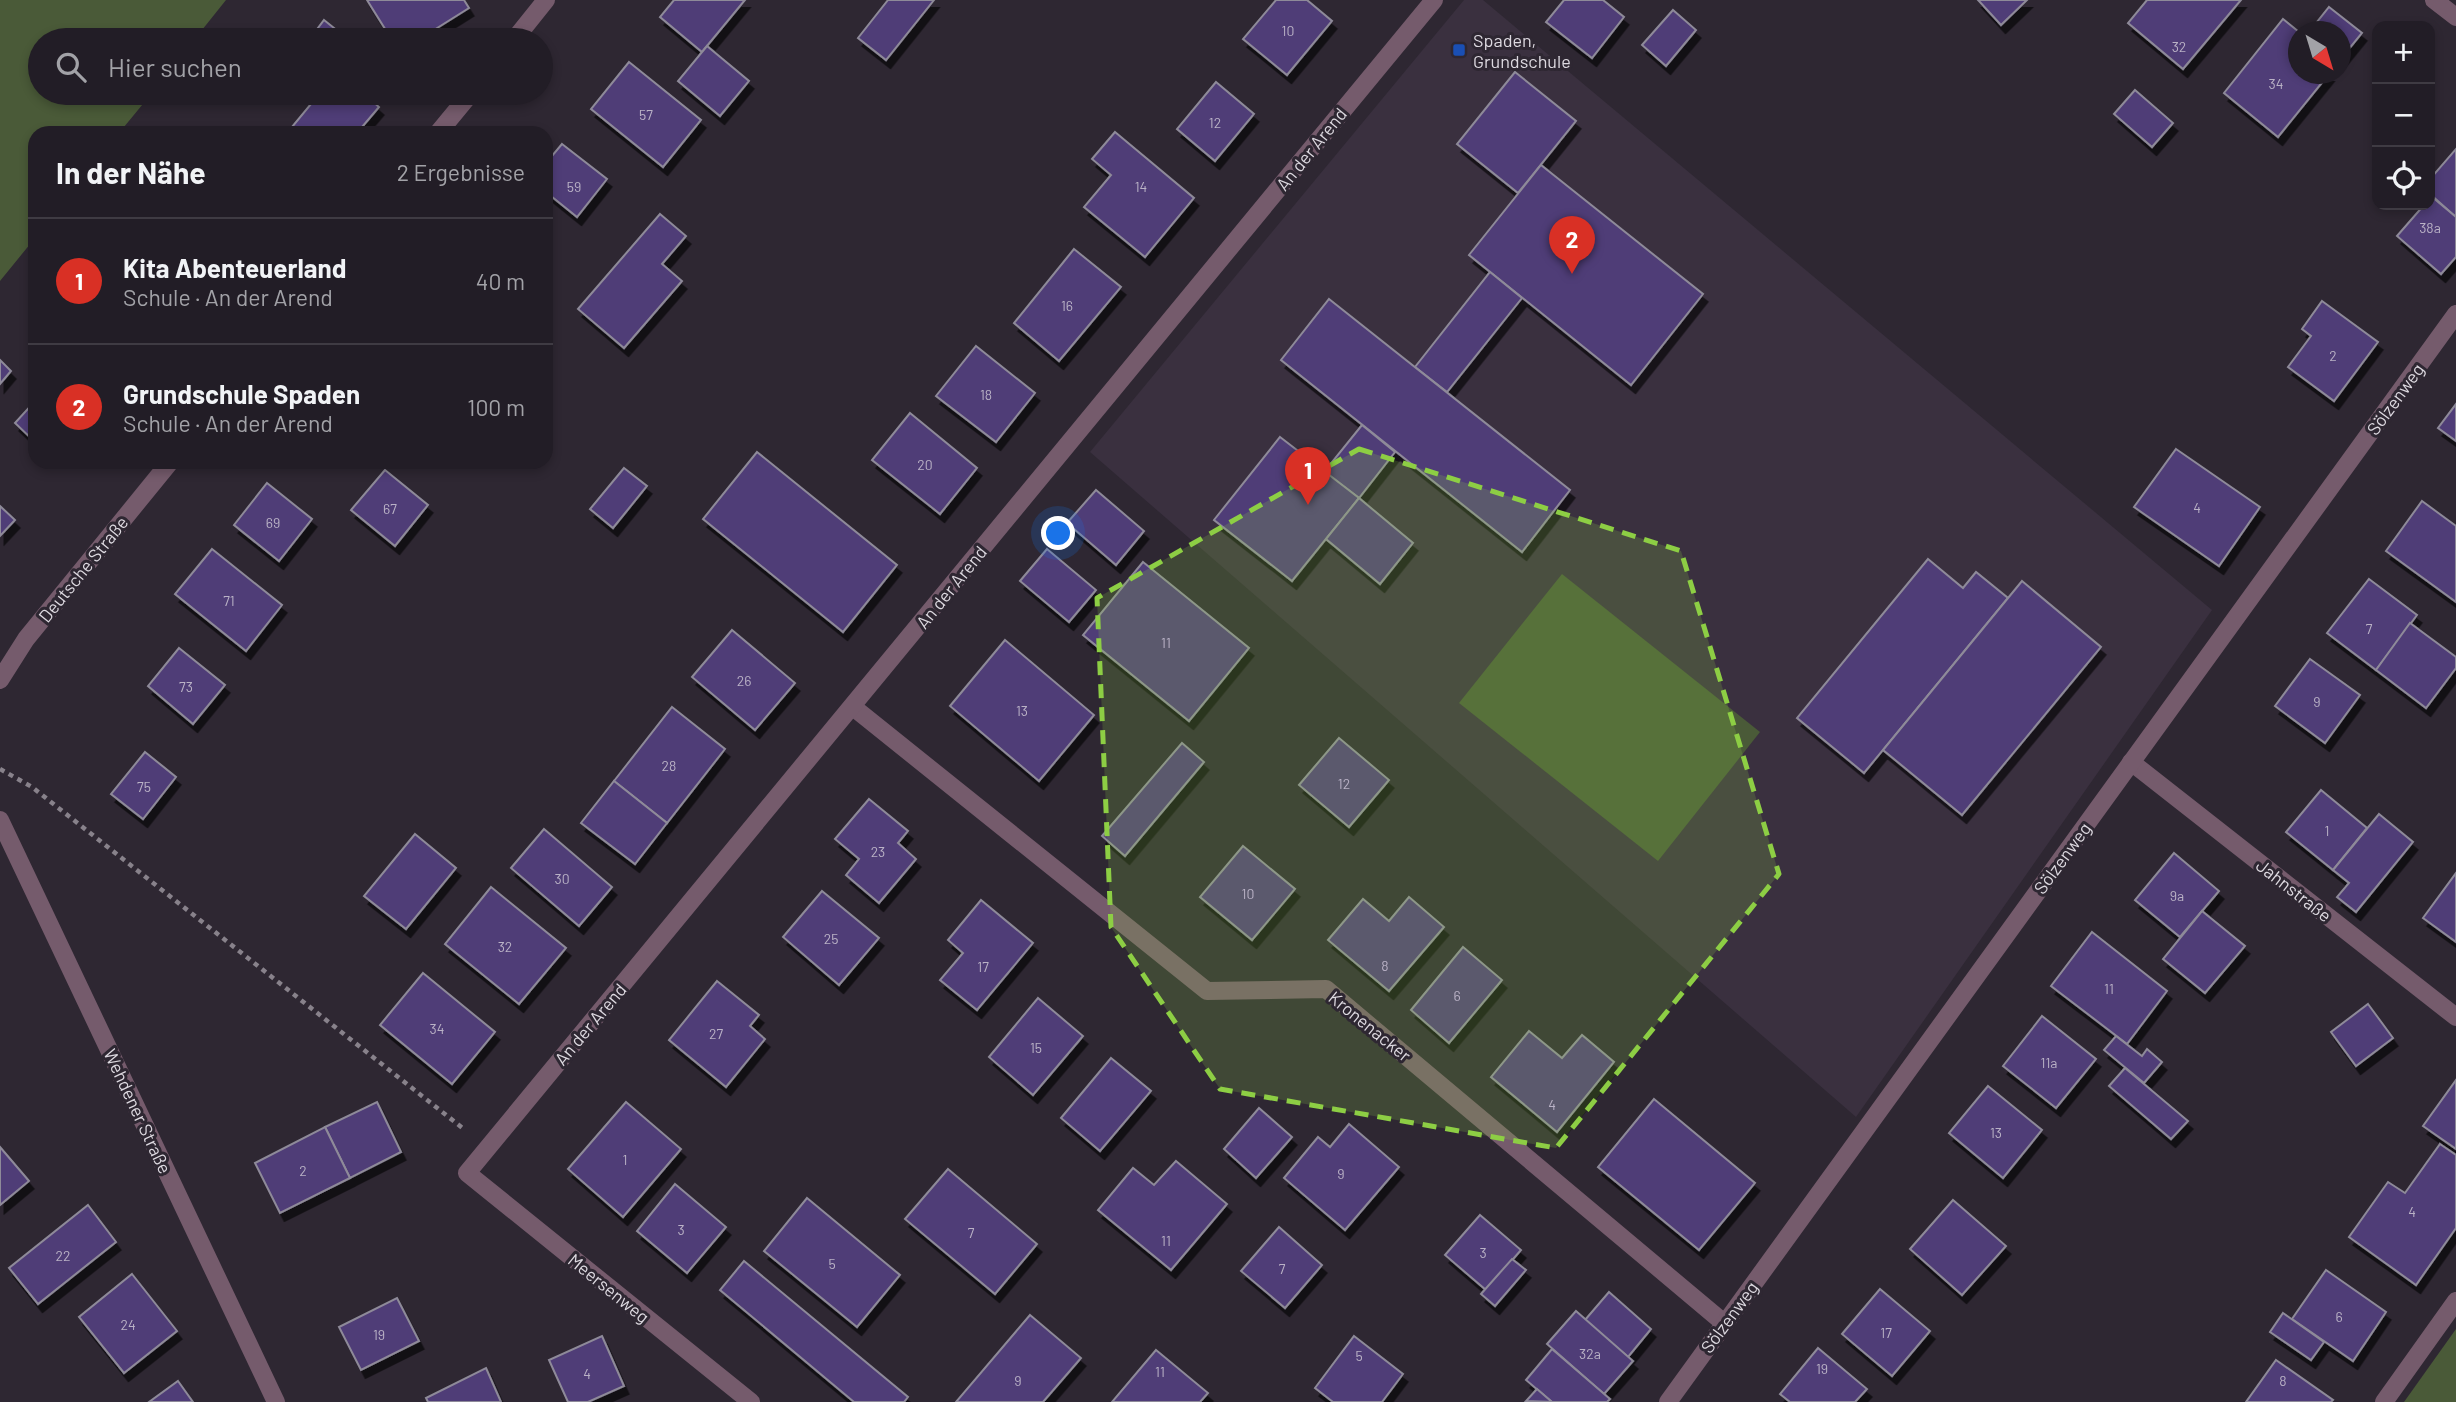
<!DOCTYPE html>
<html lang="de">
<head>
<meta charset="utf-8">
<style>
  :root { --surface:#221d26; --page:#2e2a32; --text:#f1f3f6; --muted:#a2a2a7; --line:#3f3b43; --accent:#d93025 }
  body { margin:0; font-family:Barlow,sans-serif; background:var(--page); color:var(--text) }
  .controls { position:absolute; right:21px; top:21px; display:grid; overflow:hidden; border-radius:14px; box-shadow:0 4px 10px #0003 }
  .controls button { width:63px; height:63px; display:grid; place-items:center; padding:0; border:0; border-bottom:2px solid var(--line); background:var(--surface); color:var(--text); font:35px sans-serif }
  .compass { position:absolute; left:2288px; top:21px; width:63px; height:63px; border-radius:50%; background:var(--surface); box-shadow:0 4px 10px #0003; rotate:142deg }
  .you { position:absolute; left:1059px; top:534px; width:24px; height:24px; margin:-18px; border:5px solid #fff; border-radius:50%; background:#1a73e8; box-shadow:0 0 0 10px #1a73e833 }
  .badge { display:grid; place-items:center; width:46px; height:46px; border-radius:50%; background:var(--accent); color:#fff; font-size:23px; font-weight:700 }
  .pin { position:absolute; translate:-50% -58px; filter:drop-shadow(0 2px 4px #0008) }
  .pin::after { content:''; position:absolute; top:37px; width:24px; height:21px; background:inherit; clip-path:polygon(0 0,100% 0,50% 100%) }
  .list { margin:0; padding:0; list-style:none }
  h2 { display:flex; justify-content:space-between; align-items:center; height:91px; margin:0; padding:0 28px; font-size:30px }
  h2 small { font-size:23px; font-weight:400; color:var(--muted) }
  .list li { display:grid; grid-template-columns:46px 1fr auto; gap:21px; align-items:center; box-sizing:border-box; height:126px; padding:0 28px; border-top:2px solid var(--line) }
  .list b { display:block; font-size:26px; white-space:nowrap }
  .list p { margin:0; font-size:23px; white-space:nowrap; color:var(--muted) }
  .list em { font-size:23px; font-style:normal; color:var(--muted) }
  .icon { flex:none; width:38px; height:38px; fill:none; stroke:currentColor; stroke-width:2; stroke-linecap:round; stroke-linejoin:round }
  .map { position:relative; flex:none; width:2456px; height:1402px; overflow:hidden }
  .search { position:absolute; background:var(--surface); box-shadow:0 4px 10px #0003; left:28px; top:28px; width:525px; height:77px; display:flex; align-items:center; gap:18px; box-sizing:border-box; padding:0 24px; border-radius:38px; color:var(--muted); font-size:26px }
  .panel { position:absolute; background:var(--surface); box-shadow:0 4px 10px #0003; left:28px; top:126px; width:525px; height:343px; border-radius:21px }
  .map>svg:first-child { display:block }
  .education { fill:#3a303f }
  .green { fill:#4a5a38 }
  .building { fill:#503d77; stroke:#8e8a99; stroke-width:2; filter:url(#shadow) }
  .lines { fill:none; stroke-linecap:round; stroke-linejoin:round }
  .path { stroke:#88828b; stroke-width:4.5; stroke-dasharray:5 5; stroke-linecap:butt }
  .minor { stroke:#755b6c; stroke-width:18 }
  .tertiary { stroke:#755b6c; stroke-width:18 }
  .marked { fill:#8dce44; fill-opacity:0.2; stroke:#8dce44; stroke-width:5; stroke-dasharray:14 9; stroke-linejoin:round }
  .transit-dot { fill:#1a4fb4; stroke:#2e2732; stroke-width:2.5 }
  .labels { text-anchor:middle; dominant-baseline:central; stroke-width:6; stroke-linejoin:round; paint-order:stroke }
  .number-label { font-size:14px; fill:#bab2c6 }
  .poi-label { font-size:18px; fill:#ddd9e0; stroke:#2e2732; text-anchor:start }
  .street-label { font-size:18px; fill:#ddd9e0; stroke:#2e2732 }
</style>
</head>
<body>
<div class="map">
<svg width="2456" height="1402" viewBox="0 0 2456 1402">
  <defs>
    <filter id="shadow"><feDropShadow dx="4.5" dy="8" stdDeviation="0" flood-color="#0009"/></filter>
  </defs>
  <rect width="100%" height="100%" fill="#2e2732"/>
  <polygon class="education" points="1464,0 1483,0 2212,610 1856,1117 1090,452"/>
  <g class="green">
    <polygon points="0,0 226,0 194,40 40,40 40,93 152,93 119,133 35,133 35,238 0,281"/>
    <polygon points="1562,574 1760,732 1658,861 1459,703"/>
    <polygon points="2456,1329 2456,1402 2404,1402"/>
  </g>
  <g class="building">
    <polygon points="367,0 464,0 469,8 418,40 392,40"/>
    <polygon points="674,0 745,0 702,52 660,17"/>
    <polygon points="888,0 934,0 886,60 858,38"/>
    <polygon points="1276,0 1307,0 1332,21 1287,75 1243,39"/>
    <polygon points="1564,0 1603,0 1624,17 1592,58 1546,22"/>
    <polygon points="1978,0 2027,0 2001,25"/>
    <polygon points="2147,0 2241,0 2183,69 2128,23"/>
    <polygon points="2329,7 2362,33 2340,60 2340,32 2309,32"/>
    <polygon points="1673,10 1696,30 1666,66 1642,45"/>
    <polygon points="2283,19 2299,32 2298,74 2329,74 2278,137 2224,93"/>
    <polygon points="324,20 349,40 309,40"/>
    <polygon points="707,46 749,81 720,116 678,81"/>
    <polygon points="629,62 701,120 663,167 591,109"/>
    <polygon points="1515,72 1576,121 1518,193 1457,144"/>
    <polygon points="1216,82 1254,114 1215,161 1177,129"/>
    <polygon points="2135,90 2173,123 2152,147 2114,114"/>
    <polygon points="320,93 363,93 379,107 357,133 287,133"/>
    <polygon points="1115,132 1194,198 1145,257 1084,207 1111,175 1092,159"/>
    <polygon points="562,144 607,179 577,217 546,192 546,163"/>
    <polygon points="2456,149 2456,217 2430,194 2430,179"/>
    <polygon points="1541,165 1703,294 1631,385 1469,255"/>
    <polygon points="2431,196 2456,217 2456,257 2441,274 2397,236 2424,205 2430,205"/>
    <polygon points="660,214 686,236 662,264 682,281 624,348 578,309"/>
    <polygon points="1074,249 1121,287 1059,361 1014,323"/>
    <polygon points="1490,272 1522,298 1447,392 1415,367"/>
    <polygon points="1329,299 1570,490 1522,552 1281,360"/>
    <polygon points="2322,301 2378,342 2334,401 2288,367 2311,336 2302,329"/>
    <polygon points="976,346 1035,393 996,442 936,396"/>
    <polygon points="0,360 11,371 0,384"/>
    <polygon points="35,401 35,442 15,423"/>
    <polygon points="2456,404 2456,441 2438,428"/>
    <polygon points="910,413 977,468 940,514 872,460"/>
    <polygon points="1362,425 1395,452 1359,498 1324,472"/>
    <polygon points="1280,437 1359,498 1292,581 1214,520"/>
    <polygon points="2176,449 2260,507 2219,566 2134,507"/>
    <polygon points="757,452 897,565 843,632 703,519"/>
    <polygon points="624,468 647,486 613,528 590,509"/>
    <polygon points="385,470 428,505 395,546 351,510"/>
    <polygon points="267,483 312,519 279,561 234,525"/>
    <polygon points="1096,490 1144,531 1116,565 1067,523"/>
    <polygon points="1359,498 1413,543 1380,584 1326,539"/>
    <polygon points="2422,501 2456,526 2456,602 2386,551"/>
    <polygon points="0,506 15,520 0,536"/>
    <polygon points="212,549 282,605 246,651 175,594"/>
    <polygon points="1047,549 1096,590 1069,622 1020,581"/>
    <polygon points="1928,559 1963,588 1976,572 2008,598 1864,773 1797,718"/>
    <polygon points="1143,562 1249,648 1189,721 1083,635"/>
    <polygon points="2369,579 2417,615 2376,670 2327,633"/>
    <polygon points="2022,581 2101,647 1962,815 1883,750"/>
    <polygon points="2410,623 2456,657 2456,668 2426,708 2376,670"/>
    <polygon points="732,630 795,683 755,730 692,677"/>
    <polygon points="1005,640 1094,715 1039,781 950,706"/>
    <polygon points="179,648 225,685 193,724 148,686"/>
    <polygon points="2310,659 2360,695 2325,743 2275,706"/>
    <polygon points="672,707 725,749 667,823 614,781"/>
    <polygon points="1339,738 1389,780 1349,827 1299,785"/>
    <polygon points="1182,743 1204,762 1125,856 1102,836"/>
    <polygon points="145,752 176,777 143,819 111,794"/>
    <polygon points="614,781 667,823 635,864 581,823"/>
    <polygon points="2321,790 2367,828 2333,870 2286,832"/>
    <polygon points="869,799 908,831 898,843 916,859 879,903 846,875 859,859 835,839"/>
    <polygon points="2379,814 2413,842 2356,912 2337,897 2349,883 2333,870"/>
    <polygon points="544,829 612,887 579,926 511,868"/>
    <polygon points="415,834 456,868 406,929 364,896"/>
    <polygon points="1243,846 1295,889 1252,940 1200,897"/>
    <polygon points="2174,853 2219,891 2180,937 2135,900"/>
    <polygon points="2456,873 2456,942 2423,918"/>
    <polygon points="491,887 566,948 519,1004 445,944"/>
    <polygon points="822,891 879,938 839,985 783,937"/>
    <polygon points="1409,897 1444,927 1389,991 1328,940 1363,899 1389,921"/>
    <polygon points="981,900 1033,943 977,1010 940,980 963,953 948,940"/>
    <polygon points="2202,911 2245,946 2205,993 2163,959"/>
    <polygon points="2092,932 2167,991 2127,1044 2051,986"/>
    <polygon points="1463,947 1502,980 1449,1043 1411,1010"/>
    <polygon points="423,973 495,1032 452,1084 380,1025"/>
    <polygon points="717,981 759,1015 750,1026 765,1039 726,1087 669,1040"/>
    <polygon points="1038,998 1083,1036 1033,1095 989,1057"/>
    <polygon points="2368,1004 2393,1038 2356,1066 2331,1032"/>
    <polygon points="2042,1016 2096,1059 2056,1108 2003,1066"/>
    <polygon points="1529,1031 1562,1058 1582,1035 1614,1062 1557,1132 1491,1077"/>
    <polygon points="2116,1036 2142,1056 2147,1049 2162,1062 2144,1083 2104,1050"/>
    <polygon points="1111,1058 1151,1091 1100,1151 1061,1118"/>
    <polygon points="2125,1068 2188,1121 2171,1139 2109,1086"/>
    <polygon points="2456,1080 2456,1149 2423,1126"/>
    <polygon points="1988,1086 2042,1130 2003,1178 1949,1133"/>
    <polygon points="1654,1099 1755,1183 1699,1250 1598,1167"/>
    <polygon points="377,1102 401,1152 350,1178 325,1127"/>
    <polygon points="626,1102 681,1149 623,1217 568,1169"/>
    <polygon points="1259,1108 1292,1137 1256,1178 1224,1149"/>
    <polygon points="1349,1124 1399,1167 1345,1230 1284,1178 1318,1137 1330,1147"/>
    <polygon points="325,1127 350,1178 280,1213 255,1163"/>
    <polygon points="2440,1144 2456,1155 2456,1228 2416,1285 2349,1237 2388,1182 2405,1193"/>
    <polygon points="0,1147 29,1181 0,1205"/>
    <polygon points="1176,1161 1227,1204 1171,1270 1098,1210 1133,1168 1154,1185"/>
    <polygon points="948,1169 1037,1244 995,1294 905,1219"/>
    <polygon points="675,1184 726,1227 687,1273 637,1231"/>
    <polygon points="807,1198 900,1275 857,1327 764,1251"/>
    <polygon points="1953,1200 2006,1246 1962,1295 1910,1249"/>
    <polygon points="88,1205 116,1242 38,1304 9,1268"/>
    <polygon points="1480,1215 1521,1250 1486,1290 1445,1255"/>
    <polygon points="1279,1227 1322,1265 1285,1308 1241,1271"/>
    <polygon points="1512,1259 1526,1270 1495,1306 1481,1294"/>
    <polygon points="744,1261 908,1397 904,1402 854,1402 720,1290"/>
    <polygon points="2326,1270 2386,1312 2353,1361 2292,1319"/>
    <polygon points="132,1274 177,1331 124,1373 79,1317"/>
    <polygon points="1880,1289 1930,1331 1892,1376 1842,1334"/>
    <polygon points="1609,1292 1651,1329 1628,1357 1585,1320"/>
    <polygon points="397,1298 419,1341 361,1370 339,1327"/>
    <polygon points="1576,1311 1633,1361 1604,1394 1547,1344"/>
    <polygon points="2283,1313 2324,1342 2311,1360 2270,1332"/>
    <polygon points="1030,1315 1081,1358 1043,1402 956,1402"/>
    <polygon points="602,1336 624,1386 588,1402 568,1402 549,1360"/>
    <polygon points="1354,1336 1403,1374 1382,1402 1333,1402 1315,1388"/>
    <polygon points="1818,1348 1867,1389 1855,1402 1790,1402 1780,1394"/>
    <polygon points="1552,1349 1610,1399 1607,1402 1552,1402 1526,1380"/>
    <polygon points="1156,1350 1208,1393 1200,1402 1112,1402"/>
    <polygon points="2276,1360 2333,1400 2331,1402 2246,1402"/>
    <polygon points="486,1368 501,1402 428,1402 426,1398"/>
    <polygon points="178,1381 193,1402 149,1402"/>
    <polygon points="1537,1389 1552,1402 1526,1401"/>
  </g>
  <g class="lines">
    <polyline class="path" points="0,769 32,787 465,1130"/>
    <g class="minor">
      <polyline points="853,707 1207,991 1326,989 1724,1323"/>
      <polyline points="2131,762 2456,1017"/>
      <polyline points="751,1402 467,1173 1434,0"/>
      <polyline points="1668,1402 2456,314"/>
      <polyline points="2384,1402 2456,1301"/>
    </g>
    <g class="tertiary">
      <polyline points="2434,0 2456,17"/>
      <polyline points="514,40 546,0"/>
      <polyline points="438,133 471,93"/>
      <polyline points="0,680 26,639 170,462"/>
      <polyline points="0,820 276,1402"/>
    </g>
  </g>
  <path class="marked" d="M1359,449l322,102 98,323 -223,274 -336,-59 -109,-162 -14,-329z"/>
  <rect class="transit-dot" x="1452" y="43" width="14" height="14" rx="3.5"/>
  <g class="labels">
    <g class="number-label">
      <text x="1288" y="30">10</text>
      <text x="2179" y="46">32</text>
      <text x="2276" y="83">34</text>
      <text x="646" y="114">57</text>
      <text x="1215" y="122">12</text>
      <text x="574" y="186">59</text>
      <text x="1141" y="186">14</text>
      <text x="2430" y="227">38a</text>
      <text x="1067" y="305">16</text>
      <text x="2333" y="355">2</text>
      <text x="986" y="394">18</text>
      <text x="925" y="464">20</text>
      <text x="2197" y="507">4</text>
      <text x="390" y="508">67</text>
      <text x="273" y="522">69</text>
      <text x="229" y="600">71</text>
      <text x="2369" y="628">7</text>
      <text x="1166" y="642">11</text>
      <text x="744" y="680">26</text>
      <text x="186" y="686">73</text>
      <text x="2317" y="701">9</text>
      <text x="1022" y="710">13</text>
      <text x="669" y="765">28</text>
      <text x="1344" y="783">12</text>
      <text x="144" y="786">75</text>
      <text x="2327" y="830">1</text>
      <text x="878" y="851">23</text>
      <text x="562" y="878">30</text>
      <text x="1248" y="893">10</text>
      <text x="2177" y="895">9a</text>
      <text x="831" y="938">25</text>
      <text x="505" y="946">32</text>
      <text x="1385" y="965">8</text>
      <text x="983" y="966">17</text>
      <text x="2109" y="988">11</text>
      <text x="1457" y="995">6</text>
      <text x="437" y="1028">34</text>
      <text x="716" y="1033">27</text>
      <text x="1036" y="1047">15</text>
      <text x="2049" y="1062">11a</text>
      <text x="1552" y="1104">4</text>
      <text x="1996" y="1132">13</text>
      <text x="625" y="1159">1</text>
      <text x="303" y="1170">2</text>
      <text x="1341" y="1173">9</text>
      <text x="2412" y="1211">4</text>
      <text x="681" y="1229">3</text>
      <text x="971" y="1232">7</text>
      <text x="1166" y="1240">11</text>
      <text x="1483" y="1252">3</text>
      <text x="63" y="1255">22</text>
      <text x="832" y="1263">5</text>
      <text x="1282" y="1268">7</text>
      <text x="2339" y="1316">6</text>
      <text x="128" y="1324">24</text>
      <text x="1886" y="1332">17</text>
      <text x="379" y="1334">19</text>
      <text x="1590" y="1353">32a</text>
      <text x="1359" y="1355">5</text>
      <text x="1822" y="1368">19</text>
      <text x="1160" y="1371">11</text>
      <text x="587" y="1373">4</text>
      <text x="1018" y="1380">9</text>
      <text x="2283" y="1380">8</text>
    </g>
    <g class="poi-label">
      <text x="1473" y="40">Spaden,<tspan x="1473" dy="21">Grundschule</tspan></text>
    </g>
    <g class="street-label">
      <text transform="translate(1311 149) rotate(-51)">An der Arend</text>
      <text transform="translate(2395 399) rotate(-54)">Sölzenweg</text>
      <text transform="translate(83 569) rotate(-51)">Deutsche Straße</text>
      <text transform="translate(951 587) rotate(-51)">An der Arend</text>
      <text transform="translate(2062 858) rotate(-54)">Sölzenweg</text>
      <text transform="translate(2294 890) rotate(38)">Jahnstraße</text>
      <text transform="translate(590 1024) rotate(-50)">An der Arend</text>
      <text transform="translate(1370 1026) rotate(39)">Kronenacker</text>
      <text transform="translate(138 1111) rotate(65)">Wehdener Straße</text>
      <text transform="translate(609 1288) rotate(39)">Meersenweg</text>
      <text transform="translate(1729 1317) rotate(-54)">Sölzenweg</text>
    </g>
  </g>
</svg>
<div class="controls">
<button>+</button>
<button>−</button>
<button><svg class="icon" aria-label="locate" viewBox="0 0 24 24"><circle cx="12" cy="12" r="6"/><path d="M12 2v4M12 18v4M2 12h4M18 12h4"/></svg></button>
</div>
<svg class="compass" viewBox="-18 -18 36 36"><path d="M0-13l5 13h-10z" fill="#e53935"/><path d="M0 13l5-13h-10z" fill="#a2a2a7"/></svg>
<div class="you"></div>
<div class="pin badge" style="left:1308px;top:505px">1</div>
<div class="pin badge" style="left:1572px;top:274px">2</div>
<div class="search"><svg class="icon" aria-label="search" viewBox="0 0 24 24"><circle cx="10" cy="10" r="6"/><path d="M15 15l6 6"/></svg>Hier suchen</div>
<section class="panel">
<h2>In der Nähe<small>2 Ergebnisse</small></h2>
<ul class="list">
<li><span class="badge">1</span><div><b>Kita Abenteuerland</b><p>Schule · An der Arend</p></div><em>40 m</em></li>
<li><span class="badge">2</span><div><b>Grundschule Spaden</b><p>Schule · An der Arend</p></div><em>100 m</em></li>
</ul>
</section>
</div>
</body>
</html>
